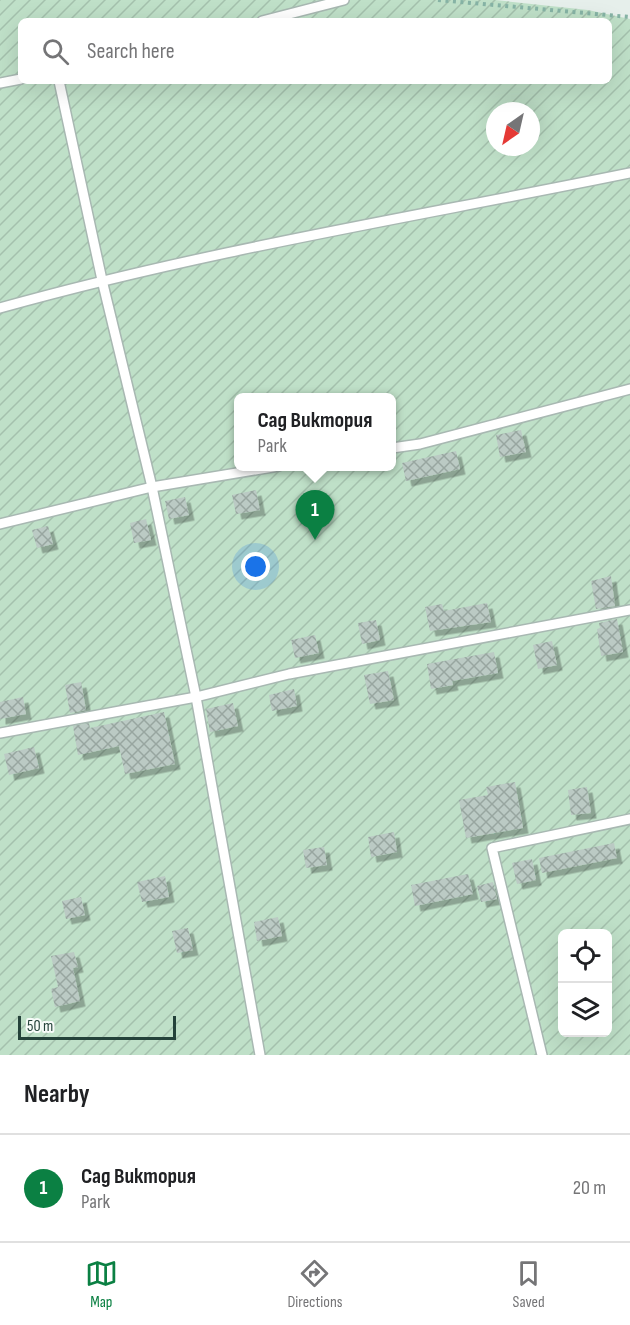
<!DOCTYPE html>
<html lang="en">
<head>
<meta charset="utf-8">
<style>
  :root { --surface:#fff; --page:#f2f2f2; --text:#202124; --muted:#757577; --line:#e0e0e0; --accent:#0b8043 }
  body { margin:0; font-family:"Sofia Sans Condensed",sans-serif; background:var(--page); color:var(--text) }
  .controls { position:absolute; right:18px; bottom:18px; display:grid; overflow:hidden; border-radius:9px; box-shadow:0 6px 24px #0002 }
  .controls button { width:54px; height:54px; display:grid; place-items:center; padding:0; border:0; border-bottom:2px solid var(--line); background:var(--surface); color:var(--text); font:30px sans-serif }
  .compass { position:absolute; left:486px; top:102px; width:54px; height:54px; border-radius:50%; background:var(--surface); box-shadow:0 6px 24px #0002; rotate:214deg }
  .scale { position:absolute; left:18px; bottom:15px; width:158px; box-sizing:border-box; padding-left:6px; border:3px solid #24423a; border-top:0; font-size:16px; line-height:21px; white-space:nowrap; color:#24423a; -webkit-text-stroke:4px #f7fbf9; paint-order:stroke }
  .you { position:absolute; left:256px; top:567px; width:21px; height:21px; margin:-15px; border:4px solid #fff; border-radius:50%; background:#1a73e8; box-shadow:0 0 0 9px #1a73e833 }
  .badge { display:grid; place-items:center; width:39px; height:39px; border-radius:50%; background:var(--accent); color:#fff; font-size:20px; font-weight:700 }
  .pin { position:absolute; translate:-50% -50px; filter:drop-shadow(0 2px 3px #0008) }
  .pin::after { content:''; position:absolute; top:32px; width:21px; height:18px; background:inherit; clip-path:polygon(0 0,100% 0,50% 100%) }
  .popup { position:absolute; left:234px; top:393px; width:162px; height:78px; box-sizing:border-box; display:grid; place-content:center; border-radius:9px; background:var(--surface); filter:drop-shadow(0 2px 4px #0005); font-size:20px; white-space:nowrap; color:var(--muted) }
  .popup b { font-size:22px; color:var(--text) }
  .popup::after { content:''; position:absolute; left:50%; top:100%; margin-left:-12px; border:12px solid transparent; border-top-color:var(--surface) }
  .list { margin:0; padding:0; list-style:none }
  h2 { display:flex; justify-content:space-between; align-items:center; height:78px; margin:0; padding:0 24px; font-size:26px }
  h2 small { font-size:20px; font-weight:400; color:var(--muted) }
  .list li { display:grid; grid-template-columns:39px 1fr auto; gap:18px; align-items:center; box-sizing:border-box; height:108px; padding:0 24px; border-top:2px solid var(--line) }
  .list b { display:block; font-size:22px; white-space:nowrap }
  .list p { margin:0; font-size:20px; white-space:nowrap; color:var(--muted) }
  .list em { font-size:20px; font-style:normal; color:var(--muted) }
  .icon { flex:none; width:33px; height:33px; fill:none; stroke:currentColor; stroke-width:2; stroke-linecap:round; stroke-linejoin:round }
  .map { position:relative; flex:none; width:630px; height:1055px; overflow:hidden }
  .search { position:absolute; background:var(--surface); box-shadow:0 6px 24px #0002; left:18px; right:18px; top:18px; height:66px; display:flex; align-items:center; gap:15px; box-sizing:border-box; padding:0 21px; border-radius:9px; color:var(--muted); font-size:22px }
  .sheet { height:186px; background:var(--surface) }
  nav { display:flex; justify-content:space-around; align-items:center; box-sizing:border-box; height:84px; border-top:2px solid var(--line); background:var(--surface); font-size:16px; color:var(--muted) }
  nav a { display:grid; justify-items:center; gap:3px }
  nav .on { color:var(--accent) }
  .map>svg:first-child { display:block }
  .garden { fill:url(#garden-furrows); fill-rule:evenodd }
  .building { fill:url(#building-cross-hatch); filter:url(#shadow) }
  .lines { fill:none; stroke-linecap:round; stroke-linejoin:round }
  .lane-casing { stroke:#a8b8b2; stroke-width:12 }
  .path { stroke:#86b3a5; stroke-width:4; stroke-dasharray:3 4.5; stroke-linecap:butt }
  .lane { stroke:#fff; stroke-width:9 }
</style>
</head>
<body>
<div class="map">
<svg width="630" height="1055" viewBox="0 0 630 1055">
  <defs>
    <pattern id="garden-furrows" width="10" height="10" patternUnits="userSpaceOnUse" patternTransform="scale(1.5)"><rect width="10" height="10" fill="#bfe0c8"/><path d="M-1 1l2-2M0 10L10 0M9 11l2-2" fill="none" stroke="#a4c1ad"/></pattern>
    <pattern id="building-cross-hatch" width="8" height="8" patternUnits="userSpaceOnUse" patternTransform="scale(1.5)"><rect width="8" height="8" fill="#bbcac4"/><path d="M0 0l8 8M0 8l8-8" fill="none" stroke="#98a6a0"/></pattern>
    <filter id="shadow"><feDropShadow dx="5.5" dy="5.5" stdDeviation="0" flood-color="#0004"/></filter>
  </defs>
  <rect width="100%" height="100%" fill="#e6efeb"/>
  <path class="garden" d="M0,0h495l93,10 42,9v1036h-630zM21,21h588v60h-588zM495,111h36v36h-36zM238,398h154v68h-154zM562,934h46v98h-46z"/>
  <g class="building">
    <polygon points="521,430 526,452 500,457 496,435"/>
    <polygon points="456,451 460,469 406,481 402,463"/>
    <polygon points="256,490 260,510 236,514 232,495"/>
    <polygon points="185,497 189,515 169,519 165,501"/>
    <polygon points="146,519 151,540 134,543 130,523"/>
    <polygon points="48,526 53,544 37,548 32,530"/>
    <polygon points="611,576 615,606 596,609 591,581"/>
    <polygon points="487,603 491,622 430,631 425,607 442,604 444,611"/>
    <polygon points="617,619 623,652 601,656 597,629 600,628 599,623"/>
    <polygon points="376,620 380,640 362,644 358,623"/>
    <polygon points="315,635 319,653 295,658 291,640"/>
    <polygon points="552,641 557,665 538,669 533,645"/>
    <polygon points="494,652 498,673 452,681 453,685 431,689 427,664"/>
    <polygon points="388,671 394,700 370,704 364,675"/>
    <polygon points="81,682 86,710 70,713 65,685"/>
    <polygon points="294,689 297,706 272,711 269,695"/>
    <polygon points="23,697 26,714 0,719 0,702"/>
    <polygon points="233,703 238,726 210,732 206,709"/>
    <polygon points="164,712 175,764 125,774 119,746 78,755 73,726 89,723 90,728"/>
    <polygon points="34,747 39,768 9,775 4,754"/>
    <polygon points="515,782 523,828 466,838 459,800 488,795 486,787"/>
    <polygon points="587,787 591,813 571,815 568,790"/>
    <polygon points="394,832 397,852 371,857 368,837"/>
    <polygon points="614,843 617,858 542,873 539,858"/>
    <polygon points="324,847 327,865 306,868 303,850"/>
    <polygon points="532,859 536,880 517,884 512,863"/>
    <polygon points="468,874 473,894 415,906 411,885"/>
    <polygon points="165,876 169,897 142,902 137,882"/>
    <polygon points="493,882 497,899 481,902 477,886"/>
    <polygon points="81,897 85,915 66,919 62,901"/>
    <polygon points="278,917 282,936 257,941 254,922"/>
    <polygon points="188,928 193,950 177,953 172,931"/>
    <polygon points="74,952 78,967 73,968 80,1001 55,1007 51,989 58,987 51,956"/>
  </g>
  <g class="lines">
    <defs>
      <g id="lane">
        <polyline points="262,21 344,0"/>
        <polyline points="59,81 102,280 152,487 196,697 260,1055"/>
        <polyline points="0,83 21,79"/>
        <path d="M0,308c207,-58 420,-92 630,-135"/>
        <polyline points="392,448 420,444 630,389"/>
        <polyline points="0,524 152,487 279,466"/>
        <polyline points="0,733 196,697 289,674 630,610"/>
        <polyline points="542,1055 492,848 630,819"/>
      </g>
    </defs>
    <use href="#lane" class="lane-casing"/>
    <polyline class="path" points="438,0 630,17"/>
    <use href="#lane" class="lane"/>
  </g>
</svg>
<div class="controls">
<button><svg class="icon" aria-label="locate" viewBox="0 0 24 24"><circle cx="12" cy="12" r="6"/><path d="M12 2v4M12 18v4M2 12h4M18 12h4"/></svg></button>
<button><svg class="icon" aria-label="layers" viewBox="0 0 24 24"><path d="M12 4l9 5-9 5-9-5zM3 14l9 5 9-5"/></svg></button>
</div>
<svg class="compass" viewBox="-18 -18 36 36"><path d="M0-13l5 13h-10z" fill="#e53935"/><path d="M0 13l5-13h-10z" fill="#757577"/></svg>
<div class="scale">50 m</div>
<div class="you"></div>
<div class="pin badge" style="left:315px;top:540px">1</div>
<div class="popup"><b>Сад Виктория</b>Park</div>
<div class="search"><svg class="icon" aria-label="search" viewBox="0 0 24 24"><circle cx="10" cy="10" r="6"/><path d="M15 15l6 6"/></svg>Search here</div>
</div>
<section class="sheet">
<h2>Nearby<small></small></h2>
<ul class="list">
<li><span class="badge">1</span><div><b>Сад Виктория</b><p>Park</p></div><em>20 m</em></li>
</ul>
</section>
<nav>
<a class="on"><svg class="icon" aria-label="map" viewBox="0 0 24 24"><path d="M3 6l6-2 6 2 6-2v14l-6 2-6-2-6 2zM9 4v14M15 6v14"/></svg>Map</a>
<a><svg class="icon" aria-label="directions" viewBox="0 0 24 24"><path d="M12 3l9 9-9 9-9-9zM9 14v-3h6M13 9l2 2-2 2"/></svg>Directions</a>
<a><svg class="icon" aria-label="saved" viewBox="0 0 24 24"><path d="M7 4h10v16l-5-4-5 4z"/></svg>Saved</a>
</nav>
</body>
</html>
